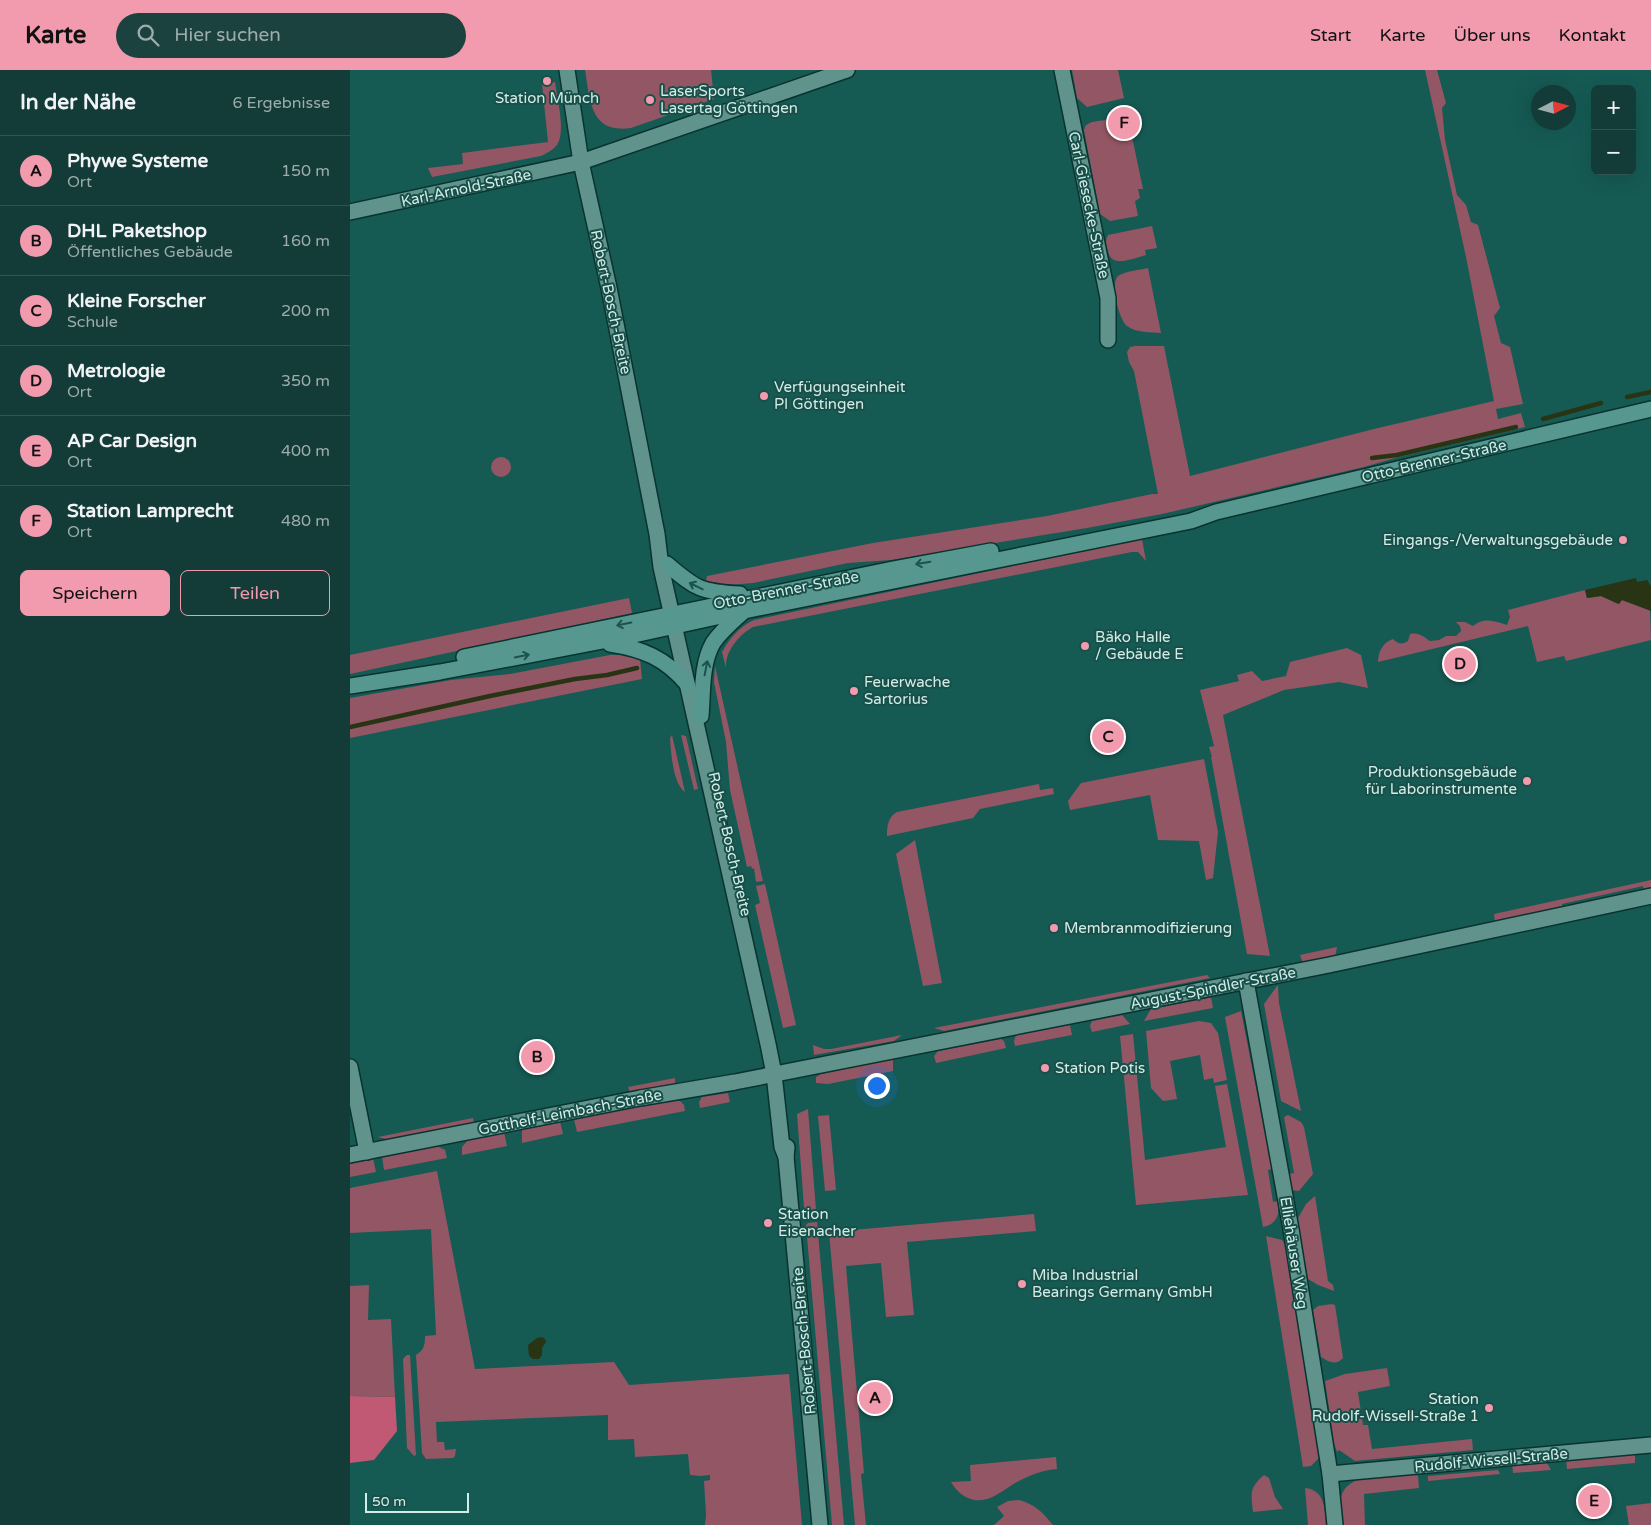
<!DOCTYPE html>
<html lang="de">
<head>
<meta charset="utf-8">
<style>
  :root { --surface:#133b37; --page:#1c423f; --text:#f1f3f6; --muted:#9dadad; --line:#325552; --accent:#f29aae }
  body { margin:0; font-family:"Varela Round",sans-serif; background:var(--page); color:var(--text) }
  .controls { position:absolute; right:15px; top:15px; display:grid; overflow:hidden; border-radius:8px; box-shadow:0 5px 20px #0002 }
  .controls button { width:45px; height:45px; display:grid; place-items:center; padding:0; border:0; border-bottom:1px solid var(--line); background:var(--surface); color:var(--text); font:25px sans-serif }
  .compass { position:absolute; left:1181px; top:15px; width:45px; height:45px; border-radius:50%; background:var(--surface); box-shadow:0 5px 20px #0002; rotate:84deg }
  .scale { position:absolute; left:15px; bottom:12px; width:104px; box-sizing:border-box; padding-left:5px; border:2px solid #d2ede8; border-top:0; font-size:14px; line-height:18px; white-space:nowrap; color:#d2ede8; -webkit-text-stroke:4px #194f49; paint-order:stroke }
  .you { position:absolute; left:526px; top:1015px; width:18px; height:18px; margin:-12px; border:4px solid #fff; border-radius:50%; background:#1a73e8; box-shadow:0 0 0 8px #1a73e833 }
  .badge { display:grid; place-items:center; width:32px; height:32px; border-radius:50%; background:var(--accent); color:#111; font-size:16px; font-weight:700 }
  .pin { position:absolute; translate:-50% -50%; border:2px solid #fff; box-shadow:0 1px 5px #0006 }
  .list { margin:0; padding:0; list-style:none }
  h2 { display:flex; justify-content:space-between; align-items:center; height:65px; margin:0; padding:0 20px; font-size:21px }
  h2 small { font-size:16px; font-weight:400; color:var(--muted) }
  .list li { display:grid; grid-template-columns:32px 1fr auto; gap:15px; align-items:center; box-sizing:border-box; height:70px; padding:0 20px; border-top:1px solid var(--line) }
  .list b { display:block; font-size:19px; white-space:nowrap }
  .list p { margin:0; font-size:16px; white-space:nowrap; color:var(--muted) }
  .list em { font-size:16px; font-style:normal; color:var(--muted) }
  .actions { display:flex; gap:10px; padding:15px 20px }
  .actions a { flex:1; padding:11px 0; border:1px solid var(--accent); border-radius:8px; text-align:center; font-size:18px; color:var(--accent) }
  .actions .main { background:var(--accent); color:#111 }
  .icon { flex:none; width:28px; height:28px; fill:none; stroke:currentColor; stroke-width:2; stroke-linecap:round; stroke-linejoin:round }
  .map { position:relative; flex:none; width:1301px; height:1455px; overflow:hidden }
  header { display:flex; align-items:center; gap:30px; box-sizing:border-box; height:70px; padding:0 25px; background:var(--accent); color:#111 }
  header strong { font-size:24px }
  nav { display:flex; gap:28px; margin-inline-start:auto; font-size:18px }
  .search { width:350px; height:45px; background:var(--page); display:flex; align-items:center; gap:12px; box-sizing:border-box; padding:0 18px; border-radius:28px; color:var(--muted); font-size:19px }
  main { display:flex }
  aside { flex:1; background:var(--surface) }
  .map>svg:first-child { display:block }
  .built { fill:#165a54; fill-rule:evenodd }
  .green { fill:#935664 }
  .forest { fill:#c15874 }
  .water { fill:#293414 }
  .lines { fill:none; stroke-linecap:round; stroke-linejoin:round }
  .stream { stroke:#293414; stroke-width:4.5 }
  .street-casing { stroke:#09332f; stroke-width:18 }
  .secondary-casing { stroke:#09332f; stroke-width:18 }
  .street { stroke:#5f938c; stroke-width:15 }
  .secondary { stroke:#56988f; stroke-width:15 }
  .oneway { stroke:#1c534c }
  .poi-dot { fill:#f29aae; stroke:#194f49; stroke-width:2 }
  .labels { text-anchor:middle; dominant-baseline:central; stroke-width:4; stroke-linejoin:round; paint-order:stroke }
  .poi-label { font-size:15px; fill:#d2ede8; stroke:#194f49; text-anchor:start }
  .street-label { font-size:15px; fill:#d2ede8; stroke:#194f49 }
</style>
</head>
<body>
<header>
<strong>Karte</strong>
<div class="search"><svg class="icon" aria-label="search" viewBox="0 0 24 24"><circle cx="10" cy="10" r="6"/><path d="M15 15l6 6"/></svg>Hier suchen</div>
<nav><a>Start</a><a>Karte</a><a>Über uns</a><a>Kontakt</a></nav>
</header>
<main>
<aside>
<h2>In der Nähe<small>6 Ergebnisse</small></h2>
<ul class="list">
<li><span class="badge">A</span><div><b>Phywe Systeme</b><p>Ort</p></div><em>150 m</em></li>
<li><span class="badge">B</span><div><b>DHL Paketshop</b><p>Öffentliches Gebäude</p></div><em>160 m</em></li>
<li><span class="badge">C</span><div><b>Kleine Forscher</b><p>Schule</p></div><em>200 m</em></li>
<li><span class="badge">D</span><div><b>Metrologie</b><p>Ort</p></div><em>350 m</em></li>
<li><span class="badge">E</span><div><b>AP Car Design</b><p>Ort</p></div><em>400 m</em></li>
<li><span class="badge">F</span><div><b>Station Lamprecht</b><p>Ort</p></div><em>480 m</em></li>
</ul>
<div class="actions"><a class="main">Speichern</a><a>Teilen</a></div>
</aside>
<div class="map">
<svg width="1301" height="1455" viewBox="0 0 1301 1455">
  <rect width="100%" height="100%" fill="#194f49"/>
  <path class="built" d="M0,0h1301v1455h-1301zM1245,19h37v82h-37zM1188,22h30v30h-30z"/>
  <g class="green">
    <path d="M235,0h126l3,29 -83,29c-41,6 -41,-28 -46,-58z"/>
    <polygon points="722,0 768,0 774,28 737,37 727,28"/>
    <polygon points="1075,0 1087,0 1096,33 1092,38 1095,70 1107,125 1116,135 1121,152 1128,155 1150,238 1144,246 1151,273 1160,277 1173,334 1146,339 1148,349 1171,343 1175,357 1045,388 1014,397 812,444 737,458 541,490 498,493 403,513 379,515 356,511 357,506 523,473 697,446 802,424 808,424 784,301 779,292 777,282 780,277 785,276 814,276 840,406 1028,358 1144,331 1116,187"/>
    <path d="M205,12c2,16 11,49 2,63 -4,5 -10,8 -16,11l-109,21 -4,-9 35,-4 -1,-11 86,-11 -6,-58z"/>
    <polygon points="769,48 771,59 780,57 793,119 788,119 790,128 785,131 788,146 760,151 750,144 734,60 736,55 742,52"/>
    <path d="M802,156l5,22 -12,2 1,5c-12,3 -35,14 -38,-4 -2,-6 -3,-10 0,-16z"/>
    <path d="M798,198l13,65c-10,-1 -25,0 -34,-7 -8,-6 -17,-42 -9,-50 7,-5 22,-6 30,-8z"/>
    <circle cx="151" cy="397" r="10"/>
    <path d="M792,469l4,22 -8,-9h-6l-379,75c-14,8 -28,24 -27,41l-4,-16c8,-14 17,-25 32,-32z"/>
    <path d="M1235,520l2,8 14,-2 17,8 4,-4 28,10 1,30 -85,21 -2,-5 -27,6 -9,-36 -150,36c0,-10 5,-20 15,-23 5,5 9,6 15,2l2,-7c10,-2 13,3 20,7l9,-1 7,-4h10l5,-5 -1,-5 -4,-4h9l8,4c11,-9 21,-5 34,-1l3,-8 -2,-7z"/>
    <polygon points="279,528 282,543 0,604 0,585"/>
    <polygon points="997,578 1011,585 1018,618 989,612 934,620 873,645 920,886 897,884 861,687 862,687 859,677 864,676 850,620 889,611 887,605 902,601 912,611 936,606 940,592"/>
    <polygon points="260,585 275,585 290,589 292,609 0,668 0,628 101,610 160,604"/>
    <polygon points="365,596 413,811 406,812 404,798 402,799 401,796 397,797 380,720 376,672 364,612"/>
    <path d="M322,665l13,57c-12,-8 -14,-39 -15,-54z"/>
    <polygon points="331,665 336,666 348,719 344,720"/>
    <polygon points="854,689 868,762 863,808 856,810 849,771 808,770 800,725 720,740 718,731 731,713"/>
    <path d="M689,714l1,6 13,-2 1,6 -74,15 -7,9 -86,18c0,-10 1,-19 10,-24z"/>
    <polygon points="565,770 592,913 573,916 546,784"/>
    <polygon points="1301,810 1301,819 1294,821 1293,816 1212,834 1213,839 1145,853 1144,844"/>
    <polygon points="415,814 446,955 433,958 405,835 410,833 406,816"/>
    <polygon points="987,877 985,887 953,893 950,885"/>
    <polygon points="857,905 860,908 594,961 584,958"/>
    <polygon points="927,916 928,916 929,933 951,1041 931,1031 914,934"/>
    <polygon points="861,927 863,938 794,951 801,939"/>
    <path d="M891,941l31,158 -4,1 5,32 5,-1c2,14 -1,23 -15,26l-38,-210z"/>
    <polygon points="772,945 780,954 742,962 740,956 742,951"/>
    <polygon points="849,951 861,953 868,963 877,1010 864,1013 863,1008 854,1010 850,985 820,991 827,1029 813,1031 801,1018 796,961"/>
    <polygon points="720,955 722,965 665,976 664,971 666,965"/>
    <polygon points="783,964 795,1090 876,1077 865,1016 877,1014 898,1125 786,1135 770,966"/>
    <polygon points="552,965 544,971 464,985 463,975 474,979 481,979"/>
    <polygon points="651,969 654,971 656,978 586,993 584,986 588,981"/>
    <polygon points="543,989 543,1001 478,1014 466,1013 466,1007 471,1004"/>
    <polygon points="325,1008 325,1013 280,1022 278,1017"/>
    <polygon points="378,1023 380,1032 350,1038 349,1032 352,1027"/>
    <polygon points="321,1030 330,1031 334,1035 335,1041 227,1062 224,1049"/>
    <polygon points="458,1039 466,1140 456,1140 454,1137 447,1044"/>
    <polygon points="479,1045 486,1120 475,1121 468,1046"/>
    <polygon points="938,1045 951,1052 954,1057 963,1104 949,1121 941,1120 939,1104 944,1103 934,1047"/>
    <polygon points="123,1048 124,1053 40,1070 28,1067"/>
    <polygon points="210,1051 213,1064 172,1073 172,1059"/>
    <polygon points="154,1062 157,1076 112,1085 112,1077 119,1069"/>
    <polygon points="87,1076 95,1080 97,1088 34,1100 32,1086"/>
    <polygon points="23,1088 26,1102 0,1107 0,1092"/>
    <path d="M87,1101l38,198 139,-7 15,23 160,-11 13,151h-97l1,-10 -2,-34 6,-1v-5l-10,1 -10,-1 -2,-21 -53,3 -1,-18 -26,1v-25l-172,7 1,20h7l1,8 11,-1 -1,7 -2,2 -27,1 -4,-6 -6,-98c8,-5 9,-10 9,-19l11,-1 -5,-106 -81,4v-45z"/>
    <polygon points="965,1126 978,1211 983,1215 984,1221 968,1215 958,1209 947,1150 956,1134"/>
    <polygon points="684,1144 686,1161 557,1172 564,1245 536,1247 531,1193 496,1196 514,1403 511,1404 516,1455 505,1455 479,1162"/>
    <polygon points="467,1152 494,1455 482,1455 456,1155 458,1153"/>
    <polygon points="916,1166 932,1170 936,1176 968,1369 969,1388 961,1396 953,1397"/>
    <polygon points="19,1215 18,1250 41,1249 45,1327 0,1326 0,1216"/>
    <path d="M982,1234l3,1 8,53c-7,8 -14,4 -22,-1l-8,-47 5,-4z"/>
    <polygon points="57,1285 60,1285 66,1385 64,1386 57,1378 53,1289"/>
    <polygon points="1037,1298 1040,1316 1008,1322 1013,1355 1018,1355 1022,1379 1122,1369 1123,1380 1005,1391 989,1380 987,1382 984,1373 975,1311 995,1304"/>
    <polygon points="1285,1383 1285,1393 1217,1399 1216,1389"/>
    <path d="M706,1387l1,12c-14,1 -27,6 -40,13 -16,9 -30,24 -49,16 -7,-3 -13,-9 -17,-16l20,-1 -1,-16z"/>
    <polygon points="1196,1391 1201,1400 1163,1403 1162,1393"/>
    <polygon points="1148,1400 1150,1404 1078,1411 1078,1406"/>
    <path d="M1065,1402l3,4 1,12 -55,6 1,31h-23c-1,-8 -4,-20 -1,-28 7,-26 52,-23 74,-25z"/>
    <path d="M914,1405l5,3 6,19 8,12 -30,3c-2,-19 -4,-24 11,-37z"/>
    <path d="M955,1418c20,2 20,21 21,37h-18z"/>
    <path d="M669,1430c16,4 24,13 34,25h-59l10,-9 -7,-9 11,-6z"/>
    <polygon points="1301,1433 1301,1455 1279,1455 1276,1436"/>
  </g>
  <polygon class="forest" points="0,1326 45,1327 47,1361 24,1390 0,1393"/>
  <g class="water">
    <polygon points="1286,508 1287,512 1297,510 1301,516 1301,541 1272,530 1269,534 1251,526 1237,528 1235,520"/>
    <polygon points="192,1267 195,1269 196,1272 192,1278 192,1285 189,1289 183,1289 179,1286 178,1275 187,1268"/>
  </g>
  <g class="lines">
    <g class="stream">
      <polyline points="1277,327 1301,322"/>
      <polyline points="1193,349 1251,333"/>
      <polyline points="1022,388 1047,385 1166,357"/>
      <polyline points="0,657 140,626 225,609 257,605 287,598"/>
    </g>
    <defs>
      <g id="street">
        <polyline points="217,0 231,92 259,218 307,464 311,497 418,974 424,1004 432,1077 436,1087"/>
        <polyline points="712,0 758,228 758,270"/>
        <polyline points="0,142 231,92 497,0"/>
        <polyline points="896,911 941,1159 980,1404 985,1455"/>
        <polyline points="0,997 17,1082"/>
        <polyline points="437,1077 436,1087 470,1455"/>
        <polyline points="0,1085 290,1028 385,1012 979,895 1301,826"/>
        <polyline points="980,1404 1301,1375"/>
      </g>
      <g id="secondary">
        <path d="M317,494c29,25 34,28 73,30"/>
        <path d="M260,574c33,5 55,14 77,40"/>
        <polyline points="114,587 543,499 641,481"/>
        <polyline points="0,616 90,602 284,565 394,541 841,451 866,442 1301,339"/>
        <path d="M351,646c2,-23 0,-52 12,-73 8,-12 19,-21 30,-31"/>
      </g>
    </defs>
    <use href="#street" class="street-casing"/>
    <use href="#secondary" class="secondary-casing"/>
    <use href="#street" class="street"/>
    <use href="#secondary" class="secondary"/>
  </g>
  <defs><path id="oneway-shaft" d="M-6 0H5M1.5-3L5.5 0L1.5 3" fill="none" stroke-width="1.6" stroke-linecap="round" stroke-linejoin="round" transform="scale(1.25)"/></defs>
  <g class="oneway">
    <use href="#oneway-shaft" transform="translate(573 493) rotate(170)"/>
    <use href="#oneway-shaft" transform="translate(346 516) rotate(-154)"/>
    <use href="#oneway-shaft" transform="translate(274 554) rotate(169)"/>
    <use href="#oneway-shaft" transform="translate(172 586) rotate(-11)"/>
    <use href="#oneway-shaft" transform="translate(356 598) rotate(-79)"/>
  </g>
  <g class="poi-dot">
    <circle cx="197" cy="11" r="5"/>
    <circle cx="300" cy="30" r="5"/>
    <circle cx="414" cy="326" r="5"/>
    <circle cx="1273" cy="470" r="5"/>
    <circle cx="735" cy="576" r="5"/>
    <circle cx="504" cy="621" r="5"/>
    <circle cx="1177" cy="711" r="5"/>
    <circle cx="704" cy="858" r="5"/>
    <circle cx="695" cy="998" r="5"/>
    <circle cx="418" cy="1153" r="5"/>
    <circle cx="672" cy="1214" r="5"/>
    <circle cx="1139" cy="1338" r="5"/>
  </g>
  <g class="labels">
    <g class="poi-label">
      <text x="310" y="21">LaserSports<tspan x="310" dy="17">Lasertag Göttingen</tspan></text>
      <text x="197" y="28" text-anchor="middle">Station Münch</text>
      <text x="424" y="317">Verfügungseinheit<tspan x="424" dy="17">PI Göttingen</tspan></text>
      <text x="1263" y="470" text-anchor="end">Eingangs-/Verwaltungsgebäude</text>
      <text x="745" y="567">Bäko Halle<tspan x="745" dy="17">/ Gebäude E</tspan></text>
      <text x="514" y="612">Feuerwache<tspan x="514" dy="17">Sartorius</tspan></text>
      <text x="1167" y="702" text-anchor="end">Produktionsgebäude<tspan x="1167" dy="17">für Laborinstrumente</tspan></text>
      <text x="714" y="858">Membranmodifizierung</text>
      <text x="705" y="998">Station Potis</text>
      <text x="428" y="1144">Station<tspan x="428" dy="17">Eisenacher</tspan></text>
      <text x="682" y="1205">Miba Industrial<tspan x="682" dy="17">Bearings Germany GmbH</tspan></text>
      <text x="1129" y="1329" text-anchor="end">Station<tspan x="1129" dy="17">Rudolf-Wissell-Straße 1</tspan></text>
    </g>
    <g class="street-label">
      <text transform="translate(116 118) rotate(-12)">Karl-Arnold-Straße</text>
      <text transform="translate(739 135) rotate(78)">Carl-Giesecke-Straße</text>
      <text transform="translate(261 232) rotate(78)">Robert-Bosch-Breite</text>
      <text transform="translate(1084 391) rotate(-13)">Otto-Brenner-Straße</text>
      <text transform="translate(436 520) rotate(-11)">Otto-Brenner-Straße</text>
      <text transform="translate(380 774) rotate(77)">Robert-Bosch-Breite</text>
      <text transform="translate(863 918) rotate(-11)">August-Spindler-Straße</text>
      <text transform="translate(220 1042) rotate(-11)">Gotthelf-Leimbach-Straße</text>
      <text transform="translate(944 1183) rotate(81)">Elliehäuser Weg</text>
      <text transform="translate(454 1271) rotate(-95)">Robert-Bosch-Breite</text>
      <text transform="translate(1141 1390) rotate(-5)">Rudolf-Wissell-Straße</text>
    </g>
  </g>
</svg>
<div class="controls">
<button>+</button>
<button>−</button>
</div>
<svg class="compass" viewBox="-18 -18 36 36"><path d="M0-13l5 13h-10z" fill="#e53935"/><path d="M0 13l5-13h-10z" fill="#9dadad"/></svg>
<div class="scale">50 m</div>
<div class="you"></div>
<div class="pin badge" style="left:525px;top:1328px">A</div>
<div class="pin badge" style="left:187px;top:987px">B</div>
<div class="pin badge" style="left:758px;top:667px">C</div>
<div class="pin badge" style="left:1110px;top:594px">D</div>
<div class="pin badge" style="left:1244px;top:1431px">E</div>
<div class="pin badge" style="left:774px;top:53px">F</div>
</div>
</main>
</body>
</html>
